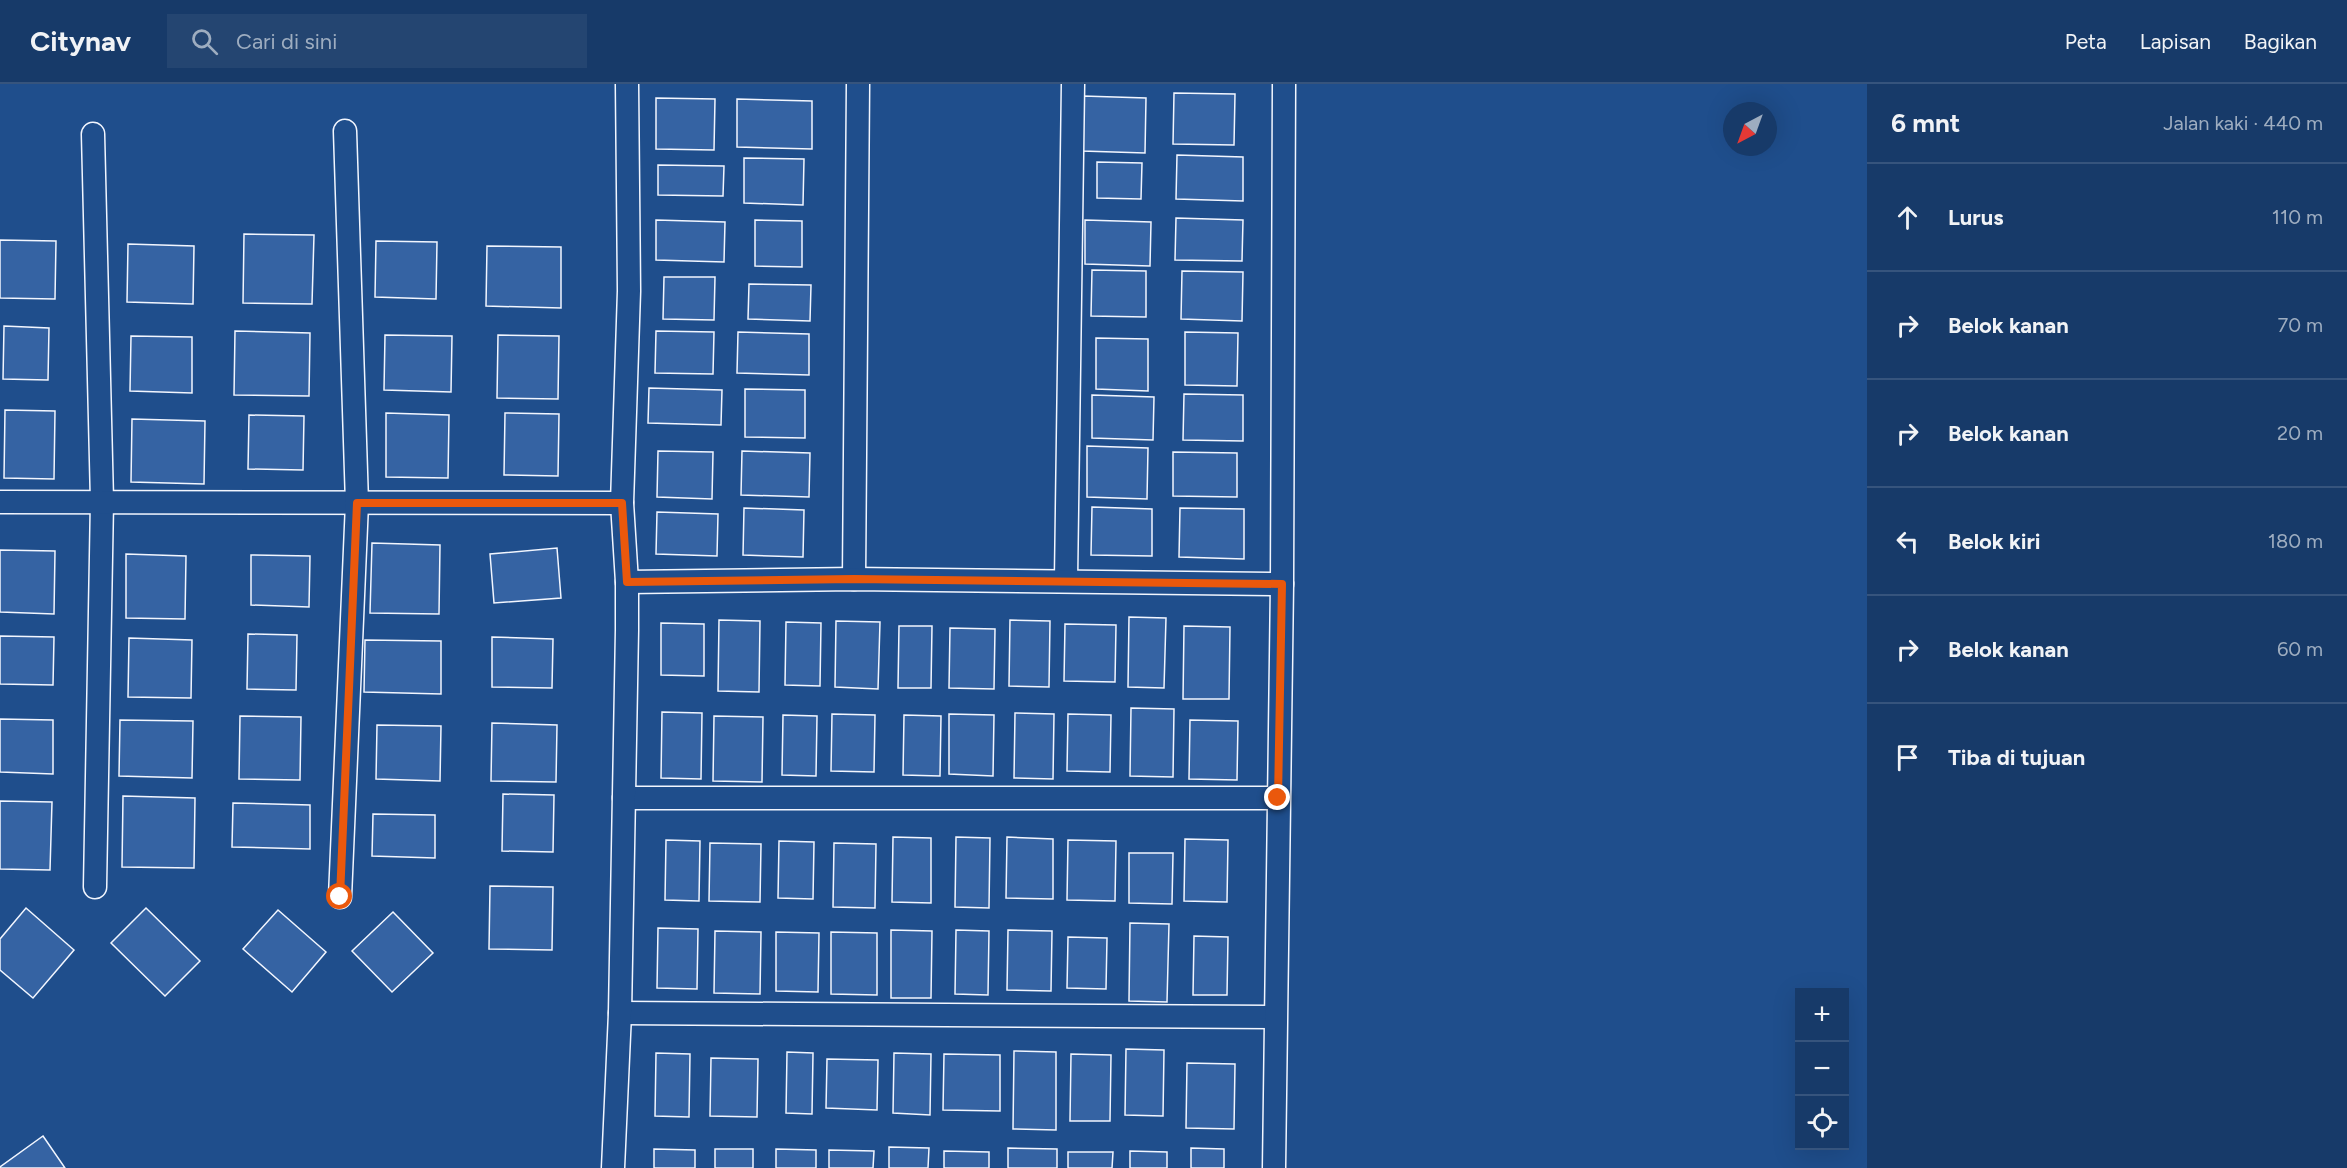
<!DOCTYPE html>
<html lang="id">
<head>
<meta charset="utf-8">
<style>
  :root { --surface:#173a69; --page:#244571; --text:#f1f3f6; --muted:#9eadc0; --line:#36547d }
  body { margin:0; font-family:Figtree,sans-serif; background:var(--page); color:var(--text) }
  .controls { position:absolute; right:18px; bottom:18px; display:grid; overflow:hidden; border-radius:0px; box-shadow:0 6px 24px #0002 }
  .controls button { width:54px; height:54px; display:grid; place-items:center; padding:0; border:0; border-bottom:2px solid var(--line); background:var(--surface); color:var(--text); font:30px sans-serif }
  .compass { position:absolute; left:1723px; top:18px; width:54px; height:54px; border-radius:50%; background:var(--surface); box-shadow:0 6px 24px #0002; rotate:221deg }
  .stop { position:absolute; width:18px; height:18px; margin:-14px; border:4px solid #ea580c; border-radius:50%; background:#fff }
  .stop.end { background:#ea580c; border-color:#fff; box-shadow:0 2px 6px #0008 }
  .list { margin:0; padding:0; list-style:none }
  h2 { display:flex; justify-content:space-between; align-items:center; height:78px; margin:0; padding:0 24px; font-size:26px }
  h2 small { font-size:20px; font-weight:400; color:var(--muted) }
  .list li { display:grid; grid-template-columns:39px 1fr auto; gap:18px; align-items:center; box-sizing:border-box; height:108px; padding:0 24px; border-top:2px solid var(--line) }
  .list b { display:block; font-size:22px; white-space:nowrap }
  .list em { font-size:20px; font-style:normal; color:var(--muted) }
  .icon { flex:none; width:33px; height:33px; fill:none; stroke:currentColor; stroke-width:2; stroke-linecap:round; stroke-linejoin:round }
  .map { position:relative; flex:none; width:1867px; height:1084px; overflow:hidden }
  header { display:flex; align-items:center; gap:36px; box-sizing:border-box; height:84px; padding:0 30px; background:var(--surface); border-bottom:2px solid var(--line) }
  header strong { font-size:28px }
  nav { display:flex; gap:33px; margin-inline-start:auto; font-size:21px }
  .search { width:420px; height:54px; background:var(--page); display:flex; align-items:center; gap:15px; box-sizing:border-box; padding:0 21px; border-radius:0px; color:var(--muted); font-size:22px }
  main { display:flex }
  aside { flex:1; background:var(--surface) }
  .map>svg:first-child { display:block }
  .building { fill:#3563a3; stroke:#f2f6ff; stroke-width:1.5 }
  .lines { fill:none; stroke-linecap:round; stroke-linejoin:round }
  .street-casing { stroke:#f2f6ff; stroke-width:25 }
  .street { stroke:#1f4e8c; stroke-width:22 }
  .route { stroke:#ea580c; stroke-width:8 }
</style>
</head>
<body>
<header>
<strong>Citynav</strong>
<div class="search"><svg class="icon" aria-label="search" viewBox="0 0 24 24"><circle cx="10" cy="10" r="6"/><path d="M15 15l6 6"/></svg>Cari di sini</div>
<nav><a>Peta</a><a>Lapisan</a><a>Bagikan</a></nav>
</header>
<main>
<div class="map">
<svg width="1867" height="1084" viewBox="0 0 1867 1084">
  <rect width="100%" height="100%" fill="#1f4e8c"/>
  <g class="building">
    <polygon points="1174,9 1235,10 1234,61 1173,60"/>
    <polygon points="1083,12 1146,14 1145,69 1082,67"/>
    <polygon points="656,14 715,15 714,66 656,65"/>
    <polygon points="737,15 812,17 812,65 737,63"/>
    <polygon points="1177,71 1243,73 1243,117 1176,115"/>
    <polygon points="744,74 804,75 803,121 744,119"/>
    <polygon points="1097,78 1142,79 1141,115 1097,114"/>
    <polygon points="658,81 724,82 723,112 658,111"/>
    <polygon points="1176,134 1243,136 1242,177 1175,176"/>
    <polygon points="656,136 725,138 724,178 656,176"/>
    <polygon points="755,136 802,137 802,183 755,182"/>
    <polygon points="1085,136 1151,138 1150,182 1085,180"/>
    <polygon points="244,150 314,151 312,220 243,219"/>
    <polygon points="0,156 56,157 55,215 0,214"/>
    <polygon points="376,157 437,158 436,215 375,213"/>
    <polygon points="128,160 194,162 193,220 127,218"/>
    <polygon points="487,162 561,163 561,224 486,222"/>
    <polygon points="1092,186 1146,187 1146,233 1091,232"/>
    <polygon points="1182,187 1243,188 1242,237 1181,235"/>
    <polygon points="664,193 715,193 714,236 663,235"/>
    <polygon points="749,200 811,201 810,237 748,235"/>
    <polygon points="4,242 49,244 48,296 3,295"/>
    <polygon points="235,247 310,249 309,312 234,311"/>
    <polygon points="656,247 714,248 713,290 655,289"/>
    <polygon points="738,248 809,250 809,291 737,289"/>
    <polygon points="1185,248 1238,249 1237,302 1185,301"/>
    <polygon points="385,251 452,252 451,308 384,306"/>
    <polygon points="498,251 559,252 558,315 497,314"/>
    <polygon points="131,252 192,253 192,309 130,307"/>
    <polygon points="1096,254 1148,255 1148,307 1096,305"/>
    <polygon points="649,304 722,306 721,341 648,339"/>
    <polygon points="745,305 805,306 805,354 745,353"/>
    <polygon points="1184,310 1243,311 1243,357 1183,356"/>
    <polygon points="1092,311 1154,313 1153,356 1092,354"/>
    <polygon points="5,326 55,327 54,395 4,394"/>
    <polygon points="386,329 449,331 448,394 386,393"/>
    <polygon points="505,329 559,330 558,392 504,391"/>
    <polygon points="249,331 304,332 303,386 248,385"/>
    <polygon points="132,335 205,337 204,400 131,398"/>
    <polygon points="1087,362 1148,364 1147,415 1087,413"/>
    <polygon points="658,367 713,368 712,415 657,413"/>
    <polygon points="742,367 810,369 809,413 741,411"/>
    <polygon points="1173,368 1237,369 1237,413 1173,412"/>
    <polygon points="1092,423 1152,425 1152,472 1091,471"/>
    <polygon points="744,424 804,426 803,473 743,471"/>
    <polygon points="1180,424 1244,425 1244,475 1179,473"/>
    <polygon points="657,428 718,430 717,472 656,470"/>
    <polygon points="372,459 440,461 439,530 370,529"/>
    <polygon points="557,464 561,514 494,519 490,470"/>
    <polygon points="0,466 55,467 54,530 0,528"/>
    <polygon points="126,470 186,472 185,535 126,534"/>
    <polygon points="251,471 310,472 309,523 251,521"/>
    <polygon points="1129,533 1166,534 1164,604 1128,603"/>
    <polygon points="719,536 760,537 759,608 718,607"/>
    <polygon points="1010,536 1050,537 1049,603 1009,602"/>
    <polygon points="836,537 880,538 878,605 835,603"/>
    <polygon points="786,538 821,539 820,602 785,601"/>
    <polygon points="661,539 704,540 704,592 661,591"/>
    <polygon points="1065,540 1116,541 1115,598 1064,597"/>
    <polygon points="899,542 932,542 931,604 898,604"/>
    <polygon points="1184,542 1230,543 1229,615 1183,615"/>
    <polygon points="950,544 995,545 994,605 949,604"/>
    <polygon points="248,550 297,551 296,606 247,605"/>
    <polygon points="0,552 54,553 53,601 0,600"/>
    <polygon points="492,553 553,555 552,604 492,603"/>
    <polygon points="129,554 192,556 191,614 128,613"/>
    <polygon points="365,556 441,557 441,610 364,608"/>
    <polygon points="1131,624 1174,625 1173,693 1130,692"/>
    <polygon points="662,628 702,629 701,695 661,694"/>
    <polygon points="1015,629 1054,630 1053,695 1014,694"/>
    <polygon points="832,630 875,631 874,688 831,687"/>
    <polygon points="949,630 994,631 993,692 949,690"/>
    <polygon points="1068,630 1111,631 1110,688 1067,687"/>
    <polygon points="783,631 817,632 816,692 782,691"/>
    <polygon points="904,631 941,632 940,692 903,691"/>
    <polygon points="240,632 301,633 300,696 239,695"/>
    <polygon points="714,632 763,633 762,698 713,697"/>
    <polygon points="0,635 53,636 53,690 0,688"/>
    <polygon points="120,636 193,637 192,694 119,692"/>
    <polygon points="1190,636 1238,637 1237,696 1189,695"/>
    <polygon points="492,639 557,641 556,698 491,697"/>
    <polygon points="377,641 441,642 440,697 376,695"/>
    <polygon points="503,710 554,711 553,768 502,767"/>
    <polygon points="123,712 195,714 194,784 122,783"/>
    <polygon points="0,717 52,718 50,786 0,785"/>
    <polygon points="233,719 310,721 310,765 232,763"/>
    <polygon points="373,730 435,731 435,774 372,772"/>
    <polygon points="893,753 931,754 931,819 892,818"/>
    <polygon points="956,753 990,754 989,824 955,823"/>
    <polygon points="1007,753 1053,755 1053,815 1006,814"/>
    <polygon points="1185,755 1228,756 1227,818 1184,817"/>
    <polygon points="666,756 700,757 699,817 665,816"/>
    <polygon points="1068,756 1116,757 1115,817 1067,816"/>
    <polygon points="779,757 814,758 813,815 778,814"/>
    <polygon points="710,759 761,760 760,818 709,817"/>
    <polygon points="834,759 876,760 875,824 833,823"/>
    <polygon points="1129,769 1173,769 1172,820 1129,819"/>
    <polygon points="490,802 553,803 552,866 489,865"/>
    <polygon points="26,824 74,866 33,914 0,886 0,855"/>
    <polygon points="146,824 200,877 165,912 111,859"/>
    <polygon points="278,826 326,868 292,908 243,865"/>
    <polygon points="393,828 433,869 392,908 352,867"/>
    <polygon points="1130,839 1169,840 1167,918 1129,917"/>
    <polygon points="658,844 698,845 697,905 657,904"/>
    <polygon points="891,846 932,847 931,914 891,914"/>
    <polygon points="956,846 989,847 988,911 955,910"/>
    <polygon points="1008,846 1052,847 1051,907 1007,906"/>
    <polygon points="715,847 761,848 760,910 714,909"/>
    <polygon points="776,848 819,849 818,908 776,907"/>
    <polygon points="831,848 877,849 877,911 831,910"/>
    <polygon points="1194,852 1228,853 1227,911 1193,911"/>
    <polygon points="1068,853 1107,854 1106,905 1067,904"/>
    <polygon points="1126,965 1164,966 1163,1032 1125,1031"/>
    <polygon points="1014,967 1056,968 1056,1046 1013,1045"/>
    <polygon points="787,968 813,969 812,1030 786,1029"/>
    <polygon points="656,969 690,970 689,1033 655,1032"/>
    <polygon points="894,969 931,970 930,1031 893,1029"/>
    <polygon points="944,970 1000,971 1000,1027 943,1026"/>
    <polygon points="1071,970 1111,971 1110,1037 1070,1037"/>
    <polygon points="711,974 758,975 757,1033 710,1032"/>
    <polygon points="827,975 878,976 877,1026 826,1024"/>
    <polygon points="1187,979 1235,980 1234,1045 1186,1044"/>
    <polygon points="43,1052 65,1084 0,1084 0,1083"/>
    <polygon points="889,1063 929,1064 928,1084 889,1084"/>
    <polygon points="1008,1064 1057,1065 1057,1084 1008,1084"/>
    <polygon points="1191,1064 1224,1065 1224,1084 1191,1084"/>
    <polygon points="654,1065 695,1066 695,1084 654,1084"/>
    <rect x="715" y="1065" width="38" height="19"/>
    <polygon points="776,1065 816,1066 816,1084 776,1084"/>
    <polygon points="829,1066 874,1067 873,1084 829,1084"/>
    <polygon points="944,1067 989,1068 989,1084 944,1084"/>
    <polygon points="1130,1067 1167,1068 1167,1084 1130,1084"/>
    <polygon points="1068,1068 1113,1068 1112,1084 1068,1084"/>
  </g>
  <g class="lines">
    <defs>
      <g id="street">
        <polyline points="93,50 102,417 95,803"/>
        <polyline points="0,418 622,419"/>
        <polyline points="854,495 858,0"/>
        <polyline points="1066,496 1073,0"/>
        <polyline points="627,498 854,495 1282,500"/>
        <polyline points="624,714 1278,714"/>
        <polyline points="340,813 357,419 345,47"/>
        <polyline points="620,929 1275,933"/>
        <polyline points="613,1084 620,929 627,546 627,498 622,419 629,207 627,0"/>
        <polyline points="1274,1084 1282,500 1284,0"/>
      </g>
    </defs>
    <use href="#street" class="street-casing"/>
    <use href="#street" class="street"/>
  </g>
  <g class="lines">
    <polyline class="route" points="340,813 357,419 622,419 627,498 854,495 1282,500 1278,714"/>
  </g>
</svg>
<div class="controls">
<button>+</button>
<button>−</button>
<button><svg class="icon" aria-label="locate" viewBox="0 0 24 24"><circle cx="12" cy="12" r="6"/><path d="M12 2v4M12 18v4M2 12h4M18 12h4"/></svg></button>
</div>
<svg class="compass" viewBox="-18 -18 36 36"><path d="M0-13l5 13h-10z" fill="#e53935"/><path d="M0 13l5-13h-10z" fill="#9eadc0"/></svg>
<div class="stop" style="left:340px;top:813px"></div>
<div class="stop end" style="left:1278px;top:714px"></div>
</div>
<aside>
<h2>6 mnt<small>Jalan kaki · 440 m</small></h2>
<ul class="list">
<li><svg class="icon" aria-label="ahead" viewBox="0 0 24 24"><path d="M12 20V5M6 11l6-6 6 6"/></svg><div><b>Lurus</b></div><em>110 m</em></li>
<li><svg class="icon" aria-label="right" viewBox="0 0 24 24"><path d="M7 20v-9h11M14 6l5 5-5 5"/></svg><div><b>Belok kanan</b></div><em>70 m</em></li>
<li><svg class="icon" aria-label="right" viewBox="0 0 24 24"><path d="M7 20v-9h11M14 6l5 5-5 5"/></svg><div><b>Belok kanan</b></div><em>20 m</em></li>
<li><svg class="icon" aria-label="left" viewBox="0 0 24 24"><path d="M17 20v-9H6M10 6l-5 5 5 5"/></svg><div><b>Belok kiri</b></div><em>180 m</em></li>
<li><svg class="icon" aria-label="right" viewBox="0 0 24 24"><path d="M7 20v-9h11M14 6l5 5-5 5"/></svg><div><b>Belok kanan</b></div><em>60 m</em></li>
<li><svg class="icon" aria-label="arrive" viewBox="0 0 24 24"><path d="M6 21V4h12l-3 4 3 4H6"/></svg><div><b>Tiba di tujuan</b></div></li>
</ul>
</aside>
</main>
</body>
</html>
